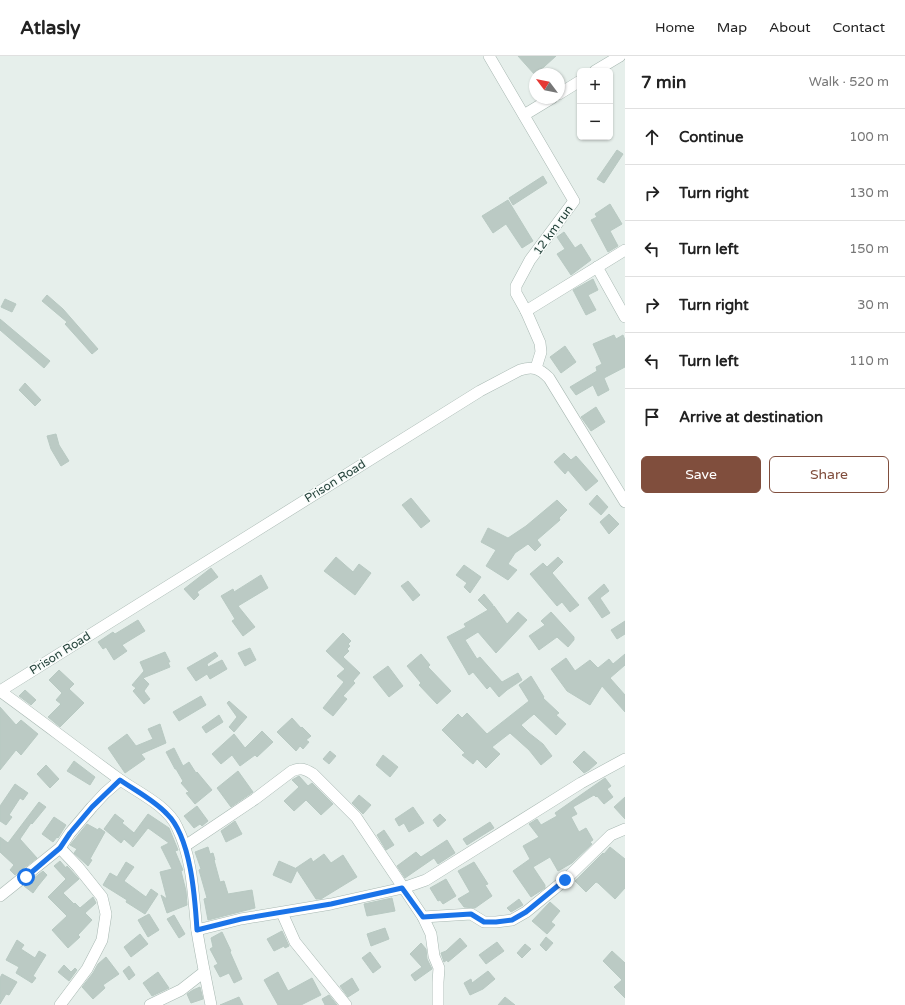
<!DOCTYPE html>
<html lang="en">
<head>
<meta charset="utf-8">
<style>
  :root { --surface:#fff; --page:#f6f6f6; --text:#222; --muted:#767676; --line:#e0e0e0; --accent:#804e3d }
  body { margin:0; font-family:"Varela Round",sans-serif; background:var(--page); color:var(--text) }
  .controls { position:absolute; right:12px; top:12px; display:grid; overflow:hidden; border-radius:6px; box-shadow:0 1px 3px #0004 }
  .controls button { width:36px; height:36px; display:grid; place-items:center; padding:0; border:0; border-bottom:1px solid var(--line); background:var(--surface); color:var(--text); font:20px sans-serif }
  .compass { position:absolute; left:529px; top:12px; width:36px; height:36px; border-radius:50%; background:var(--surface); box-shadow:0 1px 3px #0004; rotate:302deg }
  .stop { position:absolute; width:12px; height:12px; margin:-9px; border:3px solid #1a73e8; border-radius:50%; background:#fff }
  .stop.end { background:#1a73e8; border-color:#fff; box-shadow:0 1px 4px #0008 }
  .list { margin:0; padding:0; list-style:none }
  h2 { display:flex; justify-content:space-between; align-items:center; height:52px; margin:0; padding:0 16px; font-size:17px }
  h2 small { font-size:13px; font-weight:400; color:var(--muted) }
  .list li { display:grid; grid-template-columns:26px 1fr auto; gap:12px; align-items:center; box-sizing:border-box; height:56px; padding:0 16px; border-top:1px solid var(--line) }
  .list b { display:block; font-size:15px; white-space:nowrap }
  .list em { font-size:13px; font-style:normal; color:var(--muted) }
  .actions { display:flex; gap:8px; padding:12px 16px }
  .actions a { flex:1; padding:9px 0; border:1px solid var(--accent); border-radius:6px; text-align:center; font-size:14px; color:var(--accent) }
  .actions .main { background:var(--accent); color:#fff }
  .icon { flex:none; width:22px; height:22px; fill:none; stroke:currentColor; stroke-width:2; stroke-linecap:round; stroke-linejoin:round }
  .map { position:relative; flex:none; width:625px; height:949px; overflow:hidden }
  header { display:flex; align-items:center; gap:24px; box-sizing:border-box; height:56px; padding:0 20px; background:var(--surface); border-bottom:1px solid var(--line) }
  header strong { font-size:19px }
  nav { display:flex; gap:22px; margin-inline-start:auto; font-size:14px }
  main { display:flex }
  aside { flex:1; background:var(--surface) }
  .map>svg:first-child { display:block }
  .building { fill:#bbcac4; stroke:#b8c9c2 }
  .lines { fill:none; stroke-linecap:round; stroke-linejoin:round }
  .minor-casing { stroke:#a8b8b2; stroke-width:12 }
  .minor { stroke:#fff; stroke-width:11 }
  .route { stroke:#1a73e8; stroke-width:5 }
  .labels { text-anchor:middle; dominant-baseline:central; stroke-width:3; stroke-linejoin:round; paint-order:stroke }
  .street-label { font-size:12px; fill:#24423a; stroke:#f7fbf9 }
</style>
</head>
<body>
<header>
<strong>Atlasly</strong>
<nav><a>Home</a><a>Map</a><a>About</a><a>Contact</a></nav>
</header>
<main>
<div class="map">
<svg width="625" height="949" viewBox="0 0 625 949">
  <rect width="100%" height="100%" fill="#e6efeb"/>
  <g class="building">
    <polygon points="518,0 556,0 535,19"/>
    <polygon points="617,94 623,98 604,127 597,123"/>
    <polygon points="543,120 547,127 513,149 509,142"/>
    <polygon points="508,144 533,185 522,192 506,168 493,177 482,160"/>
    <polygon points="610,148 622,168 610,175 618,190 608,196 591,164 597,161 595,158"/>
    <polygon points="564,176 575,192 581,188 591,204 571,219 557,198 565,193 557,181"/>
    <polygon points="593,223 598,234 588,239 596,254 586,259 573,234"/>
    <polygon points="47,239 63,253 98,293 92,298 65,268 67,266 42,245"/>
    <polygon points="5,243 16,248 12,256 1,251"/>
    <polygon points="0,263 50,305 44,312 0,274"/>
    <polygon points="614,279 616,283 623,279 625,284 625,311 604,322 609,334 598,340 593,329 576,339 570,331 597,315 596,311 602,308 593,288"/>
    <polygon points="565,290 576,306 561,317 550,301"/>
    <polygon points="25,327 41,344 35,350 19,334"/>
    <polygon points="596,351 605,366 591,375 581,361"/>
    <polygon points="56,378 59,389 69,405 61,410 51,393 47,380"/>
    <polygon points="564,397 571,404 576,400 598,425 586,435 568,414 565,418 554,406"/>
    <polygon points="597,439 608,451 601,459 589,448"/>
    <polygon points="411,442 430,465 421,472 402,449"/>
    <polygon points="557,444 567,454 559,462 560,464 537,484 541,489 535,495 528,488 515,497 508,508 517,514 508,524 486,510 496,494 481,486 488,472 508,482 526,470"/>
    <polygon points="609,458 619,468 609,478 600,466"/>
    <polygon points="336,501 353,516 359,508 371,517 355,539 324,515"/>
    <polygon points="558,501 563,506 552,517 579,549 570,556 562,546 557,550 530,518 543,507 547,511"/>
    <polygon points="464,509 481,521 470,537 464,531 467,527 456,519"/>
    <polygon points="211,512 218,521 197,536 199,539 194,544 184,533"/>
    <polygon points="261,519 268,532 238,550 255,571 243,580 232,565 235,563 221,540 233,533 234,536"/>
    <polygon points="408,525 420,539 413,545 401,530"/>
    <polygon points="604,528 609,535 600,542 610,557 602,562 588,542"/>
    <polygon points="484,538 493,549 492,551 494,550 507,568 518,556 527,564 496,597 478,576 465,584 477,603 480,601 502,626 518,617 522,624 507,634 499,641 490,630 487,633 473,616 469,619 447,581 466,571 464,568 488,554 478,544"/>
    <polygon points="551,556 574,581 574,584 568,591 557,581 539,594 529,580 545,569 541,565"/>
    <polygon points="138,564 145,575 122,589 127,595 114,604 106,591 103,593 98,586 113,576 115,578"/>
    <polygon points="625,565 625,578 617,583 611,574"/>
    <polygon points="343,577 351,585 348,588 350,590 347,593 349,595 343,601 360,617 353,625 355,627 343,640 347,643 333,660 323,652 344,626 337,620 345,613 326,595"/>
    <polygon points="250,592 256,604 245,610 238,597"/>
    <polygon points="165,596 170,606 168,606 170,611 143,622 149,628 144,635 150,643 144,648 133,635 136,632 132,629 144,615 140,606"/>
    <polygon points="215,596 218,600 207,608 208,611 222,604 227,613 210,623 207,618 196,625 187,612"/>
    <polygon points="421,598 430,609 428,611 451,635 437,648 419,629 421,627 407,610"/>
    <polygon points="625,598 625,609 610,622 625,639 625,656 602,630 590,649 567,635 551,613 566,602 575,615 590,604 598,612 609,603 613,608"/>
    <polygon points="388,610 403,630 389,641 373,621"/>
    <polygon points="59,614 74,628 69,633 84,647 60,671 48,661 61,648 56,644 62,637 49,624"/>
    <polygon points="531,620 544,641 543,642 559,657 556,659 566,668 556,679 534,658 521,669 529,677 543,688 552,700 541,709 529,694 510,677 492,691 500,698 486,712 477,703 473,708 462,699 465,697 442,674 458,658 462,662 467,657 487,678 529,645 519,629"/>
    <polygon points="25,634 36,644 31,649 19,640"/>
    <polygon points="201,640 206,649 179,665 173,656"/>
    <polygon points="229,645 247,661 234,676 229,671 237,661 227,647"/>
    <polygon points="0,651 16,669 21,664 38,678 21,699 16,694 0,714"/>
    <polygon points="219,659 223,666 206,677 202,671"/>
    <polygon points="292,662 301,672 302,671 311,680 306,684 309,686 303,693 300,690 296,695 277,676"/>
    <polygon points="160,668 166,687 141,698 145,703 125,717 108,692 127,678 136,690 153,683 148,673"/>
    <polygon points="262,675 273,686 257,701 255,699 240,710 232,699 221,708 212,698 234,678 245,692"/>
    <polygon points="174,692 183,710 189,706 196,717 197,716 212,734 195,748 186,737 189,736 181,727 183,725 176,713 175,713 166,696"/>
    <polygon points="330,695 336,700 329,708 323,703"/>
    <polygon points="584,695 597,707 589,714 584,717 573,706"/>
    <polygon points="383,699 398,711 390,721 376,709"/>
    <polygon points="74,705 95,721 90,729 67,715"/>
    <polygon points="46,709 59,723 50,732 37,718"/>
    <polygon points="238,715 253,736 231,751 217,732"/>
    <polygon points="299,720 308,730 312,727 333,748 321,759 306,744 294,755 284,745 299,731 292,724"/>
    <polygon points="605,722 611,730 607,733 613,741 604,748 597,740 596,741 594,739 573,751 577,758 571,761 579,776 586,772 593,784 590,786 592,788 572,807 558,815 550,801 533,811 545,829 545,832 531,841 513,815 530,803 523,790 539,781 529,768 537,763 541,769 557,760 555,757"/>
    <polygon points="15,728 28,737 23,744 20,742 9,759 12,761 6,769 0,765 0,750"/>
    <polygon points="359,739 371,749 363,758 352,747"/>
    <polygon points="625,741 625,763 614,751"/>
    <polygon points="39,746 46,751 32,768 31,767 20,783 37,802 15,819 10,814 14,809 0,796 0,781 8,787"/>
    <polygon points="197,750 208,765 202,770 200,768 194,772 184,760"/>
    <polygon points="413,751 424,767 409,776 404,767 399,770 395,763"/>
    <polygon points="115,758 124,765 122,767 134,777 148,758 169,772 178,794 175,795 183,814 181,815 186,835 187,849 167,857 161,839 167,843 160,816 172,813 161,791 169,787 148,772 133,791 124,783 121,787 104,773"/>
    <polygon points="440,758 446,764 438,771 433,764"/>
    <polygon points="54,761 66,769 58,782 57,781 53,786 42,778"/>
    <polygon points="235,765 242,778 226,786 221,775"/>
    <polygon points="490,766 494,772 467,789 463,783"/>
    <polygon points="87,768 98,774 99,772 105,776 90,803 92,804 88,810 74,797 77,793 70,789"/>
    <polygon points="384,774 394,789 386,794 377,779"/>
    <polygon points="447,784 455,797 438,808 434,802 405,822 397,810 416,796 421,801"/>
    <polygon points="208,791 210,798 213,797 215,804 214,804 220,826 224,825 228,838 252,834 255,852 208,864 204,843 207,842 199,814 201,813 195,796"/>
    <polygon points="610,791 625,803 625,832 615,843 598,827 596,826 586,836 575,825 603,797 604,798"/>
    <polygon points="324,798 331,807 343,799 357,821 321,843 316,843 297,814 291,827 273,819 279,805 297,813 296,812 311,802 313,806"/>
    <polygon points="60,805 66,812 67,810 79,823 63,837 74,848 75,847 80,852 93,841 96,847 85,857 92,864 78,879 80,881 68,892 52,874 67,860 48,841 66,823 54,810"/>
    <polygon points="126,806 134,811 124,825 146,841 151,833 158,838 145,858 126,846 127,844 103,829 110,817 117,821"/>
    <polygon points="474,806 488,828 485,829 492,840 475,852 464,851 458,843 470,836 458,815"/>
    <polygon points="43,815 47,819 38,830 33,837 24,830"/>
    <polygon points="446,823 456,840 443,848 440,844 438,845 430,832"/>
    <polygon points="392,842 395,855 367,860 364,848"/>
    <polygon points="519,843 523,849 511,856 507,852"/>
    <polygon points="550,846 560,855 551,866 555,869 547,878 532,865"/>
    <polygon points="149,858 159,874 148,881 138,864"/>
    <polygon points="174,859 185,878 179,882 167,863"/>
    <polygon points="385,872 389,883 371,890 367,878"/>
    <polygon points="282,875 289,890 285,892 284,890 274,895 267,883"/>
    <polygon points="222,876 231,895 230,896 242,923 234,927 229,917 220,921 214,910 218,908 210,893 213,891 211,882"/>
    <polygon points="140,878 148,888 131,901 124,891"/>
    <polygon points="546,881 553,887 546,895 540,889"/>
    <polygon points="460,882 467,890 448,906 447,904 444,906 441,897 446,895"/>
    <polygon points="17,884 24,889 21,893 35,902 39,895 46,899 33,920 36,922 32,927 16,917 19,911 6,904"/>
    <polygon points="497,886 504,895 486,908 479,899"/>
    <polygon points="421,887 426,893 427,903 432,913 415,925 411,919 422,911 410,898"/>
    <polygon points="525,888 531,893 522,902 517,897"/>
    <polygon points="612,895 625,907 625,942 614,931 622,924 603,905"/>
    <polygon points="370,896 381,911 373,917 362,902"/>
    <polygon points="106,901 119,918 103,929 105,932 93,943 82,931 93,917 98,908"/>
    <polygon points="64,909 71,916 75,912 77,914 69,925 58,916"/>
    <polygon points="129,910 135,919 129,924 123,915"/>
    <polygon points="488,915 495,923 483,933 470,939 464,927 471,923 472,927"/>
    <polygon points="158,916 169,932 152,940 143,927"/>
    <polygon points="278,916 288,935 312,922 321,939 301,949 278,949 264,924"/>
    <polygon points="2,918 17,926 9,939 6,938 0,948 0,922"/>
    <polygon points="352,922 359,934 348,941 340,930"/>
    <polygon points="200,931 203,943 191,947 187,938 193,934"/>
    <polygon points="329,939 337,949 325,949 322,943"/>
    <polygon points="239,941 243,949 220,949"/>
    <polygon points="505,941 515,949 498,949"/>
  </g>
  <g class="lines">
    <defs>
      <g id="minor">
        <polyline points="489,0 574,145 530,204 516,230 516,237 526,255 540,287 541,296 536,312"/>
        <polyline points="595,15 620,0"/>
        <polyline points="559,38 580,25"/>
        <polyline points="524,59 552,42"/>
        <polyline points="597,211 625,261"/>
        <polyline points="526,255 625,194"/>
        <path d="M185,790l70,-47 37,-28c8,-4 13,-2 21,3l43,43 67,100 8,17 3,22 5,12 -1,14v23"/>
        <polyline points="0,840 60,792 70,777 92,751 105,737 120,724"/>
        <polyline points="282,857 295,886 346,949"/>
        <polyline points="423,861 471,858 484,866 496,866 512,864 526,856 565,824 611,779 625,773"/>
        <polyline points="197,874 241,863 331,848 403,832 426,824 581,727 625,703"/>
        <polyline points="60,949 87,913 102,884 106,858 102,841 78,811 60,792"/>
        <polyline points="150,949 181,934 204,916"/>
        <path d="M211,949c-5,-25 -10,-49 -14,-74 -4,-35 -4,-72 -20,-104 -9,-21 -40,-35 -58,-48 -40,-29 -79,-59 -119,-88l480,-300 40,-21c13,-4 19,-2 29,8l76,124"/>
      </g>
    </defs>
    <use href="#minor" class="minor-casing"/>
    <use href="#minor" class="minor"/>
  </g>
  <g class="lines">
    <path class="route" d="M26,821l34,-29 10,-15 22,-26 28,-27c16,11 34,20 47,34 24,23 28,84 30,116l44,-11 90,-15 71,-16 21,29 48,-3 13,8h12l16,-2 14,-8 39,-32"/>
  </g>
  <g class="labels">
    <g class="street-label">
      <text transform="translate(553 174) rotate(-54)">12 km run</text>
      <text transform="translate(335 425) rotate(-32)">Prison Road</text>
      <text transform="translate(60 597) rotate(-32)">Prison Road</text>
    </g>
  </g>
</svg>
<div class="controls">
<button>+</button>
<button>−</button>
</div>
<svg class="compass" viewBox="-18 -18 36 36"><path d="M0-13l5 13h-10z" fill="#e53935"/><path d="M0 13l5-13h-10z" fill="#767676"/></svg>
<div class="stop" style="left:26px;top:821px"></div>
<div class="stop end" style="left:565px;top:824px"></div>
</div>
<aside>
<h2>7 min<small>Walk · 520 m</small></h2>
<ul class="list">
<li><svg class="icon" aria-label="ahead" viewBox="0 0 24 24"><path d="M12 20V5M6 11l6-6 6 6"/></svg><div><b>Continue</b></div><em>100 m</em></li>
<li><svg class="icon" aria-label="right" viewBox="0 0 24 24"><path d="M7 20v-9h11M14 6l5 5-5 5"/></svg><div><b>Turn right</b></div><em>130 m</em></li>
<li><svg class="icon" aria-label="left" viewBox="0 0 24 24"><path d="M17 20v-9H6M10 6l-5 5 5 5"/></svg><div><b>Turn left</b></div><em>150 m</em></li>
<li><svg class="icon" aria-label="right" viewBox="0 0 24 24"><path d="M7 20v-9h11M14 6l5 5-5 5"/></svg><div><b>Turn right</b></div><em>30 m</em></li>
<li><svg class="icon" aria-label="left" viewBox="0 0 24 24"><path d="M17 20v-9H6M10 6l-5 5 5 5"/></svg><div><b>Turn left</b></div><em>110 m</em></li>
<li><svg class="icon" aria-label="arrive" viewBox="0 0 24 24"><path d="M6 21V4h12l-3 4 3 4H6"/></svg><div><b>Arrive at destination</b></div></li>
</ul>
<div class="actions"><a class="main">Save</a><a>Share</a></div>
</aside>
</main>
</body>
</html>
